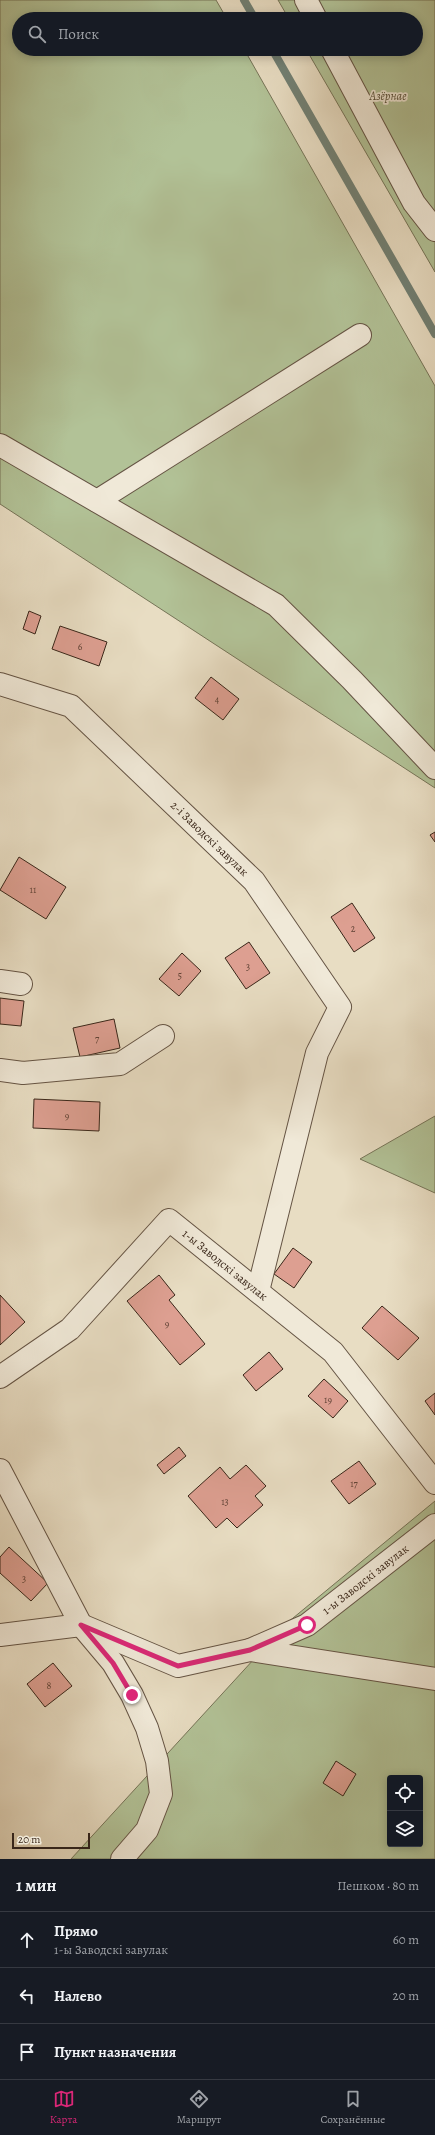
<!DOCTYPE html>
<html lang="ru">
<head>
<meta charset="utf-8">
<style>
  :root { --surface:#171b24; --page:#20242c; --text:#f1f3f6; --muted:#9ea1a6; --line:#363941; --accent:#db2777 }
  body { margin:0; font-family:Alegreya,serif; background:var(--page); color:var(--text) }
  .controls { position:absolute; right:12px; bottom:12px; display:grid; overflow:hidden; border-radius:4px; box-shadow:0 2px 10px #0003 }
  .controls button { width:36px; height:36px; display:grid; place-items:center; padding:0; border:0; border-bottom:1px solid var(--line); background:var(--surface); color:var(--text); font:20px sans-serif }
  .scale { position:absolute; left:12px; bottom:10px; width:78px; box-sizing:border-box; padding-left:4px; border:2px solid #392619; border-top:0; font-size:11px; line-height:14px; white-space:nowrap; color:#392619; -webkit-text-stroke:3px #f0e9d8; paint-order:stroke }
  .stop { position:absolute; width:12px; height:12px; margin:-9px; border:3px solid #db2777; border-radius:50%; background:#fff }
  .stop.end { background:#db2777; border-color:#fff; box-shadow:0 1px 4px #0008 }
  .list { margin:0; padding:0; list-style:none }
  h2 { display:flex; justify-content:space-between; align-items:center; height:52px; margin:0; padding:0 16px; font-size:17px }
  h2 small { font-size:13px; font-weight:400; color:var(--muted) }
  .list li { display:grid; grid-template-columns:26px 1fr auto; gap:12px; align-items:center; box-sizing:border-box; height:56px; padding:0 16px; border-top:1px solid var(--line) }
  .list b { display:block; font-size:15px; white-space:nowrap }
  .list p { margin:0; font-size:13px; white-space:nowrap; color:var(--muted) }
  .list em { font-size:13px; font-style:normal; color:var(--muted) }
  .icon { flex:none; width:22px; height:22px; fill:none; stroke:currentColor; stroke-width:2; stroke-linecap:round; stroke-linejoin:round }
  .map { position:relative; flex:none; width:435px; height:1859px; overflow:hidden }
  .search { position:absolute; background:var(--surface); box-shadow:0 2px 10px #0003; left:12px; right:12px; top:12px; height:44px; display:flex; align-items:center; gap:10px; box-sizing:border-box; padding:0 14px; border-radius:22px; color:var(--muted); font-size:15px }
  .sheet { height:220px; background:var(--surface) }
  nav { display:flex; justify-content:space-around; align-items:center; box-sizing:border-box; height:56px; border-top:1px solid var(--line); background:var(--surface); font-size:11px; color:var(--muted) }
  nav a { display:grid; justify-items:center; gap:2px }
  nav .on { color:var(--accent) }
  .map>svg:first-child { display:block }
  .green { fill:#b2c297; stroke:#767458; fill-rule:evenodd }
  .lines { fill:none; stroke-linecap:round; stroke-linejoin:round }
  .stream { stroke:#718074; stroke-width:8 }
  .building { fill:#dd9f91; stroke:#392619 }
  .minor-casing { stroke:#655444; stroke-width:24 }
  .minor { stroke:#f0e9d8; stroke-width:22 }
  .route { stroke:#db2777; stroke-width:5 }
  .labels { text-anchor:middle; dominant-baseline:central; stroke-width:3.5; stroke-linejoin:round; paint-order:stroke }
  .number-label { font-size:10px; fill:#624437 }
  .park-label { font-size:12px; font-style:italic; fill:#574d38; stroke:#f0e9d8 }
  .street-label { font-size:12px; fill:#392619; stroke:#f0e9d8 }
</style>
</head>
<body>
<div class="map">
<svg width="435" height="1859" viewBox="0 0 435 1859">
  <rect width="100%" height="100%" fill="#e8ddc3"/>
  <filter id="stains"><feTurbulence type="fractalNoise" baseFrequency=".005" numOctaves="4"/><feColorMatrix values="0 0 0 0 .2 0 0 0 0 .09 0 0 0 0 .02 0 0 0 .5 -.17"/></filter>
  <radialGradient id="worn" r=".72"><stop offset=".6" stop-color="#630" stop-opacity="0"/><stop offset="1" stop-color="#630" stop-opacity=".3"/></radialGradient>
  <g class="green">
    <polygon points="0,0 216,0 227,19 19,19 19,49 244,49 435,386 435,788 0,504"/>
    <polygon points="278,0 435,0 435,272 306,49 416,49 416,19 289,19"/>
    <polygon points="435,1116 435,1193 360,1159"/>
    <path d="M435,1501v358h-364l216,-236zM390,1778h30v66h-30z"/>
  </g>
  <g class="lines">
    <g class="stream">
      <polyline points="244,0 255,19"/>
      <polyline points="272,49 435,334"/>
    </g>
  </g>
  <g class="building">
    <polygon points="29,611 41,616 35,634 23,629"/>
    <polygon points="60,626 107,642 99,666 52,649"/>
    <polygon points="211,677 239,699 223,720 195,698"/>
    <polygon points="435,832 435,842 430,835"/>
    <polygon points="19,857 66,887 46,919 0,890"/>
    <polygon points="352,903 375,938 354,952 331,917"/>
    <polygon points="249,942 270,973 246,989 225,958"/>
    <polygon points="182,953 201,971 179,996 159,979"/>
    <polygon points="0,998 24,1001 21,1026 0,1024"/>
    <polygon points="114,1019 120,1048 80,1057 73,1028"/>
    <polygon points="34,1099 100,1102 99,1131 33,1128"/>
    <polygon points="293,1248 312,1262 294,1288 274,1274"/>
    <polygon points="159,1275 175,1295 169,1300 205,1344 180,1365 127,1301"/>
    <polygon points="0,1295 25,1322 0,1345"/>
    <polygon points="382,1306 419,1338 398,1360 362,1328"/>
    <polygon points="269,1352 283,1369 256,1391 243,1375"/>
    <polygon points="324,1379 348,1401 333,1418 308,1396"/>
    <polygon points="435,1393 435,1415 425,1401"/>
    <polygon points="179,1447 186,1456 164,1474 157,1465"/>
    <polygon points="359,1461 376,1484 349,1504 331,1481"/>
    <polygon points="246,1465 266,1486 255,1496 263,1505 237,1528 227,1518 216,1528 188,1496 220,1467 230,1479"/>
    <polygon points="9,1547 48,1583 31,1601 0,1573 0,1557"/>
    <polygon points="53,1663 72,1686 45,1707 27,1684"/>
    <polygon points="336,1761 356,1774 343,1796 323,1783"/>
  </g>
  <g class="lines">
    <defs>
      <g id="minor">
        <polyline points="306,0 316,19"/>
        <polyline points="332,49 414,203 435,230"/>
        <polyline points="0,445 276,605 352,680 435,768"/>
        <polyline points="97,501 360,335"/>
        <path id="s1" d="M0,684l71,22 183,175 86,126 -23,46 -59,238"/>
        <polyline points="0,981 21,984"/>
        <polyline points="0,1070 23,1073 120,1064 163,1036"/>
        <path id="s2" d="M0,1377l70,-48 99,-109 164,132 102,131"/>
        <polyline points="0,1470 81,1625 113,1663 132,1695 147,1728 157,1761 161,1794 147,1830 122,1859"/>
        <path id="s3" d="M0,1635l81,-10 97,41 72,-16 57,-25 128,-100"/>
        <polyline points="250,1650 435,1679"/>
      </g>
    </defs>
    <use href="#minor" class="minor-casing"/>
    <use href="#minor" class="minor"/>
  </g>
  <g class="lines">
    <polyline class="route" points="132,1695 113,1663 81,1625 178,1666 250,1650 307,1625"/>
  </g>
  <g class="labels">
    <g class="number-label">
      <text x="80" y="646">6</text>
      <text x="217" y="699">4</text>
      <text x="33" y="889">11</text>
      <text x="353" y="928">2</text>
      <text x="248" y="966">3</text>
      <text x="180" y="975">5</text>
      <text x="97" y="1038">7</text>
      <text x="67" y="1115">9</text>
      <text x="167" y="1323">9</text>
      <text x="328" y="1399">19</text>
      <text x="354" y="1483">17</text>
      <text x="225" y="1501">13</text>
      <text x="24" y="1578">3</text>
      <text x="49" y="1685">8</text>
    </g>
    <g class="park-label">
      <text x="388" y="96">Азёрнае</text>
    </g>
    <g class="street-label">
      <text stroke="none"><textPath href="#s1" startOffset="266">2-і Заводскі завулак</textPath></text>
      <text stroke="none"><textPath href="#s2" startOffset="304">1-ы Заводскі завулак</textPath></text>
      <text stroke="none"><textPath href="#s3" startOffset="397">1-ы Заводскі завулак</textPath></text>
    </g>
  </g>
  <rect width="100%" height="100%" filter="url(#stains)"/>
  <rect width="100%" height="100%" fill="url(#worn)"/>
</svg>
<div class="controls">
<button><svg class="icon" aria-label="locate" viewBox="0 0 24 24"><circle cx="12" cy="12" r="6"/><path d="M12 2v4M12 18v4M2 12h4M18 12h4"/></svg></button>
<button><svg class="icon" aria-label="layers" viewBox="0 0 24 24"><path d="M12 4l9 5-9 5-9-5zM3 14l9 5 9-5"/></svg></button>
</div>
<div class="scale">20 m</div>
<div class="stop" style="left:307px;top:1625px"></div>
<div class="stop end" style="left:132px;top:1695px"></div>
<div class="search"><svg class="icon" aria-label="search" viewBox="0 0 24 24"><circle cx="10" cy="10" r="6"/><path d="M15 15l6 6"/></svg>Поиск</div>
</div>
<section class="sheet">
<h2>1 мин<small>Пешком · 80 m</small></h2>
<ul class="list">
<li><svg class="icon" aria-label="ahead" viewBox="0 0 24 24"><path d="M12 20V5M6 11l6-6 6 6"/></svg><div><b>Прямо</b><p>1-ы Заводскі завулак</p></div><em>60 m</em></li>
<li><svg class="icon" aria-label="left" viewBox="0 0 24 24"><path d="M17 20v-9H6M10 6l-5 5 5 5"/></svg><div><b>Налево</b></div><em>20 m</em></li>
<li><svg class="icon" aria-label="arrive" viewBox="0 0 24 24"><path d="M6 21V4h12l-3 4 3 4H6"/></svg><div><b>Пункт назначения</b></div></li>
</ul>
</section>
<nav>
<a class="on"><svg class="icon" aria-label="map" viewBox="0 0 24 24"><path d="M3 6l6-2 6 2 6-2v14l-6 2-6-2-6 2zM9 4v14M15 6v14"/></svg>Карта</a>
<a><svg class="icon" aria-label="directions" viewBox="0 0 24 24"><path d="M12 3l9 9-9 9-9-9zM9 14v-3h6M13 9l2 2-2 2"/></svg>Маршрут</a>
<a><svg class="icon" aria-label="saved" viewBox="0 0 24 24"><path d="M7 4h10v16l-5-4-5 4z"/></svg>Сохранённые</a>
</nav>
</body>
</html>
